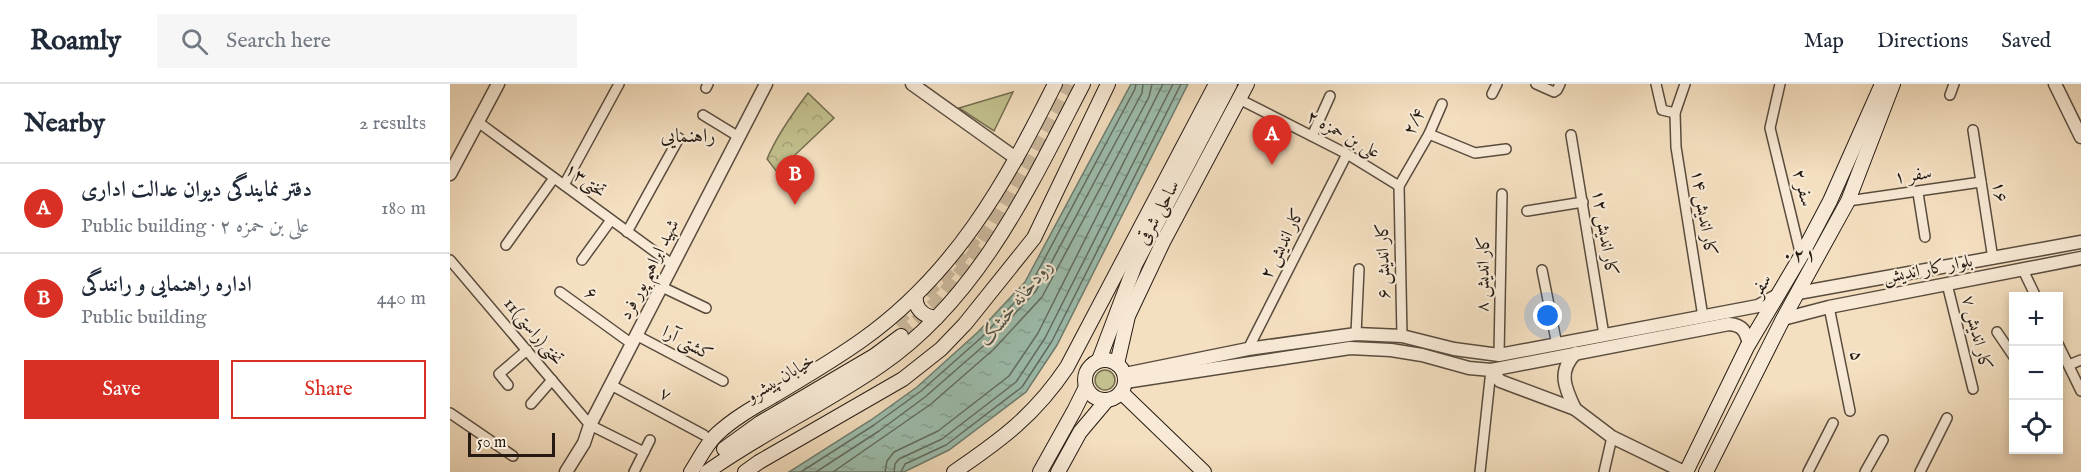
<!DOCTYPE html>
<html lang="en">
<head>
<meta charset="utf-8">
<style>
  :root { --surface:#fff; --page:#f6f6f7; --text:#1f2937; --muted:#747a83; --line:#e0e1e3; --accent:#d93025 }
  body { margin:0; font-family:"IM FELL English",Amiri,serif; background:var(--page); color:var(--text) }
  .controls { position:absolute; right:18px; bottom:18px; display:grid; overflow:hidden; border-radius:0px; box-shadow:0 3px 9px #0003 }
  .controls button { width:54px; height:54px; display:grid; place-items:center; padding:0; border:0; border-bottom:2px solid var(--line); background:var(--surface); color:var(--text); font:30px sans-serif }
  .scale { position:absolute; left:18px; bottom:15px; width:87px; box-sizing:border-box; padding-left:6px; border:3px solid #251b13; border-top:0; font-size:16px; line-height:21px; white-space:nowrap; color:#251b13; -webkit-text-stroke:4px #f8ead6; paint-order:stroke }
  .you { position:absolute; left:1098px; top:232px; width:21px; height:21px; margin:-15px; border:4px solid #fff; border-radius:50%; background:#1a73e8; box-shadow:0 0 0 9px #1a73e833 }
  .badge { display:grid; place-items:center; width:39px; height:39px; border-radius:50%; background:var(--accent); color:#fff; font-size:20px; font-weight:700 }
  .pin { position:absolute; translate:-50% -50px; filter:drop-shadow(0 2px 3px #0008) }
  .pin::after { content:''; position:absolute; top:32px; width:21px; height:18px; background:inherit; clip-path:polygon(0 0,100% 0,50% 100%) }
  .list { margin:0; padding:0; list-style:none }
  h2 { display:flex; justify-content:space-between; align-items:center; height:78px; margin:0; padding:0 24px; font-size:26px }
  h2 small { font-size:20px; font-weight:400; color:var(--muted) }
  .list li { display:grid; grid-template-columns:39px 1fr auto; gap:18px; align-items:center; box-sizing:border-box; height:90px; padding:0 24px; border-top:2px solid var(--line) }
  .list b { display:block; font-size:22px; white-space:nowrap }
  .list p { margin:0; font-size:20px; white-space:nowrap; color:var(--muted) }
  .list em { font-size:20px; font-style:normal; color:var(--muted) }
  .actions { display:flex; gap:12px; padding:18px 24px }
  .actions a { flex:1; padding:14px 0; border:2px solid var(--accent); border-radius:0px; text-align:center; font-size:21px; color:var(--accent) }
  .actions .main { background:var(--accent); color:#fff }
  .icon { flex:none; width:33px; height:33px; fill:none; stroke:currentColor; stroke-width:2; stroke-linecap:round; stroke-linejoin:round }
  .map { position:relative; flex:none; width:1631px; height:388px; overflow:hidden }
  header { display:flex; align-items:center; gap:36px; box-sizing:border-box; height:84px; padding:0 30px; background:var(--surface); border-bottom:2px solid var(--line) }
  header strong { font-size:28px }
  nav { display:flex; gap:33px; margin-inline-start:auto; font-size:21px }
  .search { width:420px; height:54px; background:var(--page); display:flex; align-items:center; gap:15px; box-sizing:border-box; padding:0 21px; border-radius:0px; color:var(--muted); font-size:22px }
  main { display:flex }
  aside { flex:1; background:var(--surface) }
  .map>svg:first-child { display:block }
  .grass { fill:#c2c08d; stroke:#746e50; stroke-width:1.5 }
  .forest { fill:url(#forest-crowns); stroke:#746e50; stroke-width:1.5 }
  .water { fill:url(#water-ripples); stroke:#6c7c6f; stroke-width:1.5 }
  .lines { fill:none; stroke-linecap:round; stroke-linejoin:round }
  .shore { stroke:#606c60; stroke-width:1.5 }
  .secondary-tunnel { stroke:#cbb89d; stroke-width:14; stroke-dasharray:14 7; stroke-linecap:butt }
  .minor-casing { stroke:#594c3e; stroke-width:12 }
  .tertiary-casing { stroke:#594c3e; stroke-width:15 }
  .secondary-casing { stroke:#251b13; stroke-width:16 }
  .minor { stroke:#f8ead6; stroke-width:9 }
  .tertiary { stroke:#f8ead6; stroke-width:12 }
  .secondary { stroke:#f8ead6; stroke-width:14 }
  .labels { text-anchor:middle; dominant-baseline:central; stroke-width:4.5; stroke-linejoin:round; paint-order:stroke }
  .street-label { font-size:18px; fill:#251b13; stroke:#f8ead6 }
  .neighbourhood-label { font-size:20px; fill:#251b13; stroke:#f8ead6 }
  .water-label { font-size:20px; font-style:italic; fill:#4f5449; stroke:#f8ead6 }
</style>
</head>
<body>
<header>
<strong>Roamly</strong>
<div class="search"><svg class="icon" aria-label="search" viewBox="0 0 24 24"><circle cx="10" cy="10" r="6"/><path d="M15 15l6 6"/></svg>Search here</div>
<nav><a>Map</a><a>Directions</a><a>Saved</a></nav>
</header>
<main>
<aside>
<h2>Nearby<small>2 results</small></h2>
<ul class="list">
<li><span class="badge">A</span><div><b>دفتر نمایندگی دیوان عدالت اداری</b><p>Public building · ۲ علی بن حمزه</p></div><em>180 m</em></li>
<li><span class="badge">B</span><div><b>اداره راهنمایی و رانندگی</b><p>Public building</p></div><em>440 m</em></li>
</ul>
<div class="actions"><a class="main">Save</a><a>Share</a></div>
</aside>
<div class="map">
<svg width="1631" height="388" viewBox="0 0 1631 388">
  <defs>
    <pattern id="forest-crowns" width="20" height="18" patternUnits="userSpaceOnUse" patternTransform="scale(1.5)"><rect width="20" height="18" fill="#c2c08d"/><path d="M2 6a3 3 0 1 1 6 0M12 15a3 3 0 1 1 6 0" fill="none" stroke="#a7a479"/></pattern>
    <pattern id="water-ripples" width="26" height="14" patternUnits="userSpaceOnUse" patternTransform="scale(1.5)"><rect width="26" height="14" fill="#9cbdad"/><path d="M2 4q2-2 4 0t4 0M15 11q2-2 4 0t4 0" fill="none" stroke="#86a294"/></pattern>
  </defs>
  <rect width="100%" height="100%" fill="#f4dfc0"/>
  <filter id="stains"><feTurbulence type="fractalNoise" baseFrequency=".00333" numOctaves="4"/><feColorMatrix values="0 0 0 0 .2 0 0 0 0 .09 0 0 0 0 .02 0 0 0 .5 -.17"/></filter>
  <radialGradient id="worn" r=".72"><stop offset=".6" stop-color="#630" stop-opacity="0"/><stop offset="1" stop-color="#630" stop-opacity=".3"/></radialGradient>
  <g class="grass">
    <polygon points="563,8 544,47 509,24"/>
    <circle cx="655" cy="296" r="10"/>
  </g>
  <path class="forest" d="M358,9l26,25 -57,54 -10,-13c10,-24 25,-45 41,-66z"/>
  <polygon class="water" points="681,0 738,0 607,261 576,308 499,366 454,388 339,388 421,336 467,303 528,248 575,198"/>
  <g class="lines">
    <g class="shore">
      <polyline points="351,388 424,341 471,307 532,253 580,202 685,5 686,0"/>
      <polyline points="366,388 429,347 475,313 538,258 586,207 692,9 693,0"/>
      <polyline points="383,388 481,320 544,265 592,213 699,13 702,0"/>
      <polyline points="435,388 437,377 444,368 488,347 559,292 588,249 713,0"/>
      <polyline points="444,388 445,380 449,375 492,355 566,298 595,254 723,0"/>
      <polyline points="451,388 455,380 496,361 572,303 602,257 731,0"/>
    </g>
    <g class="secondary-tunnel">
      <polyline points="445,239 502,184 525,154"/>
      <polyline points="451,252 489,216 520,176 542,142 619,0"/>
    </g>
    <defs>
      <g id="minor">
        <polyline points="1086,0 1104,8 1107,6 1110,0"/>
        <polyline points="1206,0 1212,26 1225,29"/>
        <polyline points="1235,0 1225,29 1226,63 1253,233"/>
        <polyline points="1330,0 1320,44 1351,172"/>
        <polyline points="256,4 258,0"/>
        <polyline points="1042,10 1047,0"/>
        <polyline points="1500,11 1504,0"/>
        <polyline points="789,15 897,70 949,102"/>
        <polyline points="253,31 289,53"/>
        <polyline points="28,38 223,181"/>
        <polyline points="1523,46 1543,175"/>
        <polyline points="979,50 1025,69 1056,65"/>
        <polyline points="1121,51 1154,251"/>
        <polyline points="862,52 880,12"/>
        <polyline points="114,101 169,0"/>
        <polyline points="949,102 952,252"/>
        <polyline points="949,102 979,50 992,20"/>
        <polyline points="1468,109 1475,153"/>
        <polyline points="1398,117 1531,98"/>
        <polyline points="1077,127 1133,118"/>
        <polyline points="177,148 229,54"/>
        <polyline points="56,161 104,94"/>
        <polyline points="0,176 140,341 194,368"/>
        <polyline points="132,176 161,136"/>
        <polyline points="1092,186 1107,261"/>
        <polyline points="1573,186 1586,213"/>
        <polyline points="1497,200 1523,305"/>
        <polyline points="212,203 256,224"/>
        <polyline points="110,208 182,260"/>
        <polyline points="1379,223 1400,327"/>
        <polyline points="1547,248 1564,273"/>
        <polyline points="906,250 909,185"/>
        <polyline points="186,251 273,297"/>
        <polyline points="1608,260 1631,307"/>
        <polyline points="798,265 897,70"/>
        <polyline points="1049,271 1052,110"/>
        <polyline points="1619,281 1631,276"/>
        <polyline points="58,301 49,290 77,266"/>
        <polyline points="161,301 254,351"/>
        <polyline points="81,320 102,296"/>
        <polyline points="0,329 63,372"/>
        <polyline points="184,388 200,356"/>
        <polyline points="1030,388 1041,286"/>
        <polyline points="1154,388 1162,353"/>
        <polyline points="1358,388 1383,339"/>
        <polyline points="1415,388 1433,356"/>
        <polyline points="1470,388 1497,334"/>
      </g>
      <g id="tertiary">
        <polyline points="462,0 567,75"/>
        <polyline points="1605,0 1631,53"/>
        <polyline points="0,90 48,0"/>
        <polyline points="1348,209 1631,158"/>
        <polyline points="1333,235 1379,223 1631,174"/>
        <polyline points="1041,286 1050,297 1125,325 1162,353 1234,388"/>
        <polyline points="675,290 798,265 906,250 952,252 1004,265 1049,271 1308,222 1326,212"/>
        <path d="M675,298l225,-34 41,2 31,5 47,13 22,2 238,-46c14,1 17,8 20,20"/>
        <path d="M1125,325c-10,-21 -18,-38 1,-56"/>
        <polyline points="116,388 134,359 140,341 316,0"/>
      </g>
      <g id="secondary">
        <path d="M466,211c-2,14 7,21 20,23"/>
        <circle cx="655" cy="296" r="20"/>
        <polyline points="649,276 685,181 780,0"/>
        <polyline points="667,280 678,232 713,158 797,0"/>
        <polyline points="671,308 754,388"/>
        <polyline points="274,365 310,339 424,272 451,252"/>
        <path d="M241,388c8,-12 15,-28 26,-38 16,-15 37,-27 56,-38 30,-18 61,-36 89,-56 93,-66 143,-156 193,-256"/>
        <path d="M257,388c56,-40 118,-68 174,-107 98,-67 149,-179 202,-281"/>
        <polyline points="295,388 309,378 453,295 491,265 515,240 584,154 658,0"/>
        <path d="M504,388c47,-32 81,-57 113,-105l149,-283"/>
        <polyline points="590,388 624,327 636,303"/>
        <polyline points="608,388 630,348 657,316"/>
        <polyline points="1236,388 1297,263 1351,172 1380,117 1432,0"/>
        <polyline points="1256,388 1333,235 1398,117 1443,0"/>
      </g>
    </defs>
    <use href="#minor" class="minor-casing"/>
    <use href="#tertiary" class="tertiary-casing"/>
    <use href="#secondary" class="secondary-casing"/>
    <use href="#minor" class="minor"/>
    <use href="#tertiary" class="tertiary"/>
    <use href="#secondary" class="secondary"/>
  </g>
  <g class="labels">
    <g class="street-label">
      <text transform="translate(965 38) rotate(-64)">۲/۴</text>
      <text transform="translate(893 51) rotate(29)">۲ علی بن حمزه</text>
      <text transform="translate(1463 92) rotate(-8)">۱ سفر</text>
      <text transform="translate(135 97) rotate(36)">تختی۱۳</text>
      <text transform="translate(1352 104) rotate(76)">۲ سفر</text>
      <text transform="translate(1549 108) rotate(81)">۱۶</text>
      <text transform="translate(709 129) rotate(-62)">ساحلی شرقی</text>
      <text transform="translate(1253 129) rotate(81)">۱۴ کار اندیش</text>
      <text transform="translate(1154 149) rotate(81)">۱۲ کار اندیش</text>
      <text transform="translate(833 160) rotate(-63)">۲ کار اندیش</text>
      <text transform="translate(934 177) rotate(-91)">۶ کار اندیش</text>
      <text transform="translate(200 186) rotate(-63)">شهید ابراهیم پور فرد</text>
      <text transform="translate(1478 186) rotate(-11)">بلوار کار اندیش</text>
      <text transform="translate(1034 190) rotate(-89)">۸ کار اندیش</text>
      <text transform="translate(1312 202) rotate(-59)">سفر</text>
      <text transform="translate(141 210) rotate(35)">۶</text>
      <text transform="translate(83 248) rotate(50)">11تختی(راستی)</text>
      <text transform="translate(1526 249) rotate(76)">۷ کار اندیش</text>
      <text transform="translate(237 260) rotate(28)">کشتی آرا</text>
      <text transform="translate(1406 272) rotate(79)">۵</text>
      <text transform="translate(331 295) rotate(-31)">خیابان پیشرو</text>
      <text transform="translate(215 311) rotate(28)">۷</text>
    </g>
    <g class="neighbourhood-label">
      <text x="238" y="52">راهنمایی</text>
      <text x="1349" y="171">۰۲۱</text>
    </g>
    <g class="water-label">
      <text transform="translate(566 219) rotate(-51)">رودخانه خشک</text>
    </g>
  </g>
  <rect width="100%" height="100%" filter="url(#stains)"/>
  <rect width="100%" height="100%" fill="url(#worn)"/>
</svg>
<div class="controls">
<button>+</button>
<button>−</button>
<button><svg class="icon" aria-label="locate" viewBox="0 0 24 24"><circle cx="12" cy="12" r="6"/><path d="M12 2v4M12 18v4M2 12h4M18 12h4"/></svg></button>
</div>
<div class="scale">50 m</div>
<div class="you"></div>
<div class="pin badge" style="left:822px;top:81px">A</div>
<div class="pin badge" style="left:345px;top:121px">B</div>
</div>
</main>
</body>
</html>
